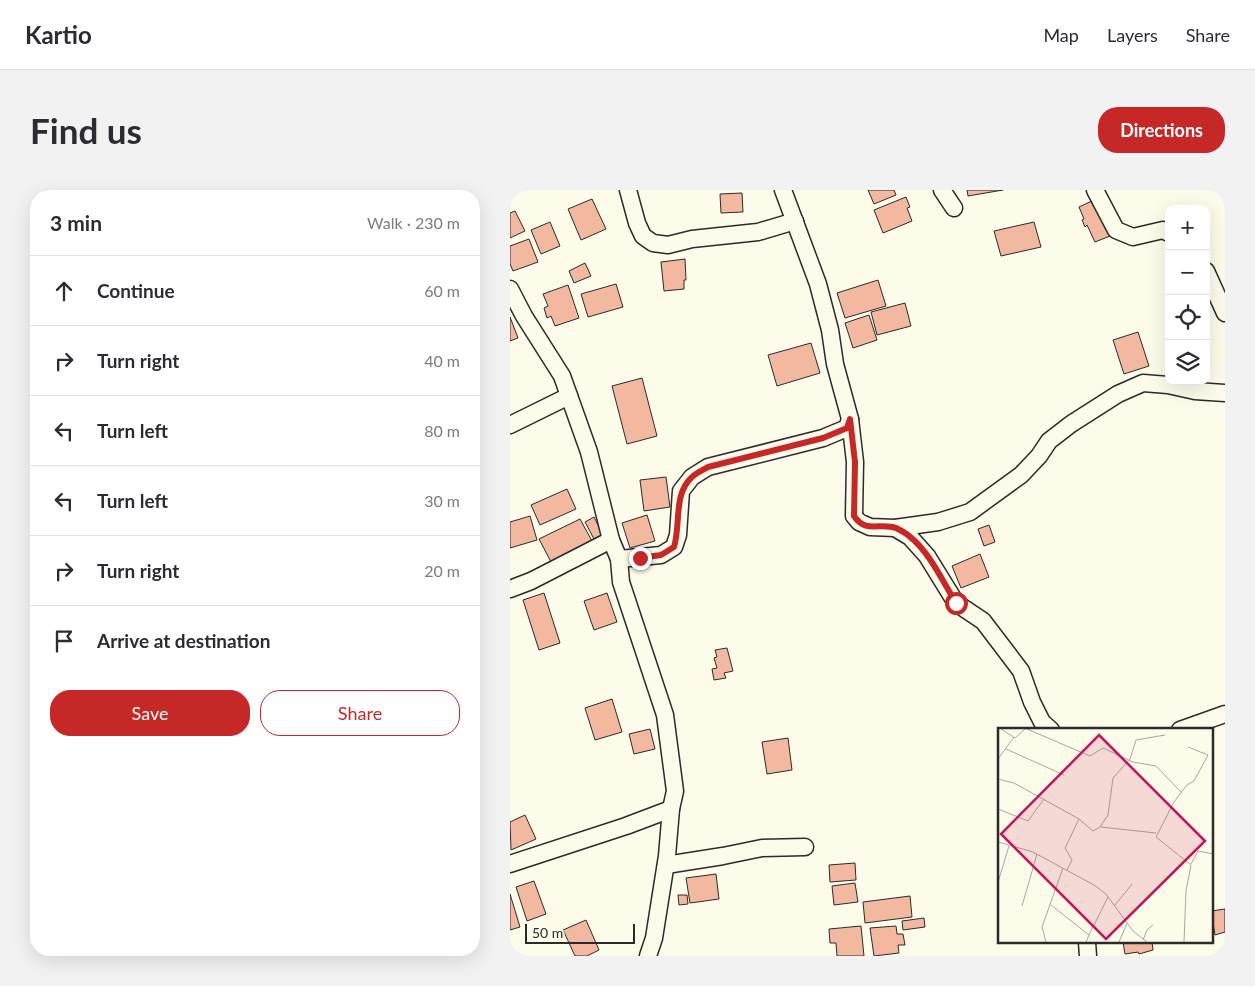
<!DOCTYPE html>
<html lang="en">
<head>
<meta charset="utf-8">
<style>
  :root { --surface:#fff; --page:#f2f2f3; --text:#2b2b33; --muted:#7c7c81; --line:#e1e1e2; --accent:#c62828 }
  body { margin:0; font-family:Lato,sans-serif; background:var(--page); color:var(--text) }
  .controls { position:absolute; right:15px; top:15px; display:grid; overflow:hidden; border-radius:10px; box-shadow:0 5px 20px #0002 }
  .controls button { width:45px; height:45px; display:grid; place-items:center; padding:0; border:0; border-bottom:1px solid var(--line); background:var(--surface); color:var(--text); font:25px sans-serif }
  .scale { position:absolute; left:15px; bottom:12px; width:110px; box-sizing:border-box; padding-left:5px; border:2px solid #2b2b2b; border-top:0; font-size:14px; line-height:18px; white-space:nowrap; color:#2b2b2b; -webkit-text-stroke:4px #fdfbea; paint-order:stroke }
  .stop { position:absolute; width:15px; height:15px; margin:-11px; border:4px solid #c62828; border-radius:50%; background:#fff }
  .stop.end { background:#c62828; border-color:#fff; box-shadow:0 1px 5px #0008 }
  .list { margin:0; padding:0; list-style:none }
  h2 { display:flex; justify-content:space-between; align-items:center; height:65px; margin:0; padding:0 20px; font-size:21px }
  h2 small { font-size:16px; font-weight:400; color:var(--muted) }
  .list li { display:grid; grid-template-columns:32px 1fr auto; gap:15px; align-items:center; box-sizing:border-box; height:70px; padding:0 20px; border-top:1px solid var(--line) }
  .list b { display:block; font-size:19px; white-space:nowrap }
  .list em { font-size:16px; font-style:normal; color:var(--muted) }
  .actions { display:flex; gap:10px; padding:15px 20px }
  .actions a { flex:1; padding:11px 0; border:1px solid var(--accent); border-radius:20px; text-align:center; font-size:18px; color:var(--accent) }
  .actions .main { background:var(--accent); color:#fff }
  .icon { flex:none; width:28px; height:28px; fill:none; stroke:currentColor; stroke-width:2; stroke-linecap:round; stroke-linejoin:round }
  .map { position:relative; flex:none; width:715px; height:766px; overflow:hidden; border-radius:20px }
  header { display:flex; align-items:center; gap:30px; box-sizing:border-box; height:70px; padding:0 25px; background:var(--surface); border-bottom:1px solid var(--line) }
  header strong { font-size:24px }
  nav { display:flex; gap:28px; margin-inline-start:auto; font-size:18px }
  .intro { display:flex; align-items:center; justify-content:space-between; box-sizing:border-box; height:120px; padding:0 30px }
  h1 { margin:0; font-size:35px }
  .button { padding:12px 22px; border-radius:20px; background:var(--accent); color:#fff; font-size:18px; font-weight:700 }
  main { display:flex; gap:30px; padding:0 30px }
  aside { flex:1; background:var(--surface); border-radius:20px; box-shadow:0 5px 20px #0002 }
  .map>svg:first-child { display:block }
  .building { fill:#f2b8a0; stroke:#2b2b2b }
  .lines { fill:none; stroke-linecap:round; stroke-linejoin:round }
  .minor-casing { stroke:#2b2b2b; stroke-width:19 }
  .minor { stroke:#fdfbea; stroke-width:16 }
  .route { stroke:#c62828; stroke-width:6 }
  .inset-road { fill:none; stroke:#a9a89e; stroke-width:1 }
  .view { fill:#c2185b; fill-opacity:0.15; stroke:#c2185b; stroke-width:2.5 }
  .inset-edge { fill:none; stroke:#2b2b2b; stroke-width:2.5 }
</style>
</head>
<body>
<header>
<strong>Kartio</strong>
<nav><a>Map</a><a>Layers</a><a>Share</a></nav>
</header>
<div class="intro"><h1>Find us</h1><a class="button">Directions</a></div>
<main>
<aside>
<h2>3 min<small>Walk · 230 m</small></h2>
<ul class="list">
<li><svg class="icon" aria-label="ahead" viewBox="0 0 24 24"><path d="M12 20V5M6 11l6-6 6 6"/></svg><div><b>Continue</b></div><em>60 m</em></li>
<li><svg class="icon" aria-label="right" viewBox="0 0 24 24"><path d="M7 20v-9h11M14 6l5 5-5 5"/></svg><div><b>Turn right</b></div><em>40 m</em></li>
<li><svg class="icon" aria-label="left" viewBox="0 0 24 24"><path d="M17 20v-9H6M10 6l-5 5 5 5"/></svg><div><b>Turn left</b></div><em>80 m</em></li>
<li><svg class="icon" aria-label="left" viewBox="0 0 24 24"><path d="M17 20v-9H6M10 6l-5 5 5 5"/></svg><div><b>Turn left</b></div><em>30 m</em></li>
<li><svg class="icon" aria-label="right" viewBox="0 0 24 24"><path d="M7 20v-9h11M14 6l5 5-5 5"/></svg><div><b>Turn right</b></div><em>20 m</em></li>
<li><svg class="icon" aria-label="arrive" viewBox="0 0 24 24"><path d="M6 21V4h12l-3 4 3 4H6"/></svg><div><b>Arrive at destination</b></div></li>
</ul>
<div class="actions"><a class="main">Save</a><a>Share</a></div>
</aside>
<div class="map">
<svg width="715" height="766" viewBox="0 0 715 766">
  <rect width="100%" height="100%" fill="#fdfbea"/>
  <g class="building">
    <polygon points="358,0 384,0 386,5 364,14"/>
    <polygon points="457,0 493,0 458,6"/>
    <polygon points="232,3 233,22 211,23 210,4"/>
    <polygon points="396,7 400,17 397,18 402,31 373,43 364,20"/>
    <polygon points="82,9 96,39 71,50 58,19"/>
    <polygon points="584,10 600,46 585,52 577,35 575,37 572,30 574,29 569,17"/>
    <polygon points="5,21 15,41 0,48 0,23"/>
    <polygon points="40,32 50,56 31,64 21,40"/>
    <polygon points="524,32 531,57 491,66 484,41"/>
    <polygon points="19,49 28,72 3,81 0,74 0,56"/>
    <polygon points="175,69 176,90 174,90 174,99 154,101 151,72"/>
    <polygon points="75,73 81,86 64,93 59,81"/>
    <polygon points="368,90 376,116 335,128 327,103"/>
    <polygon points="106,94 113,117 78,127 71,104"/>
    <polygon points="58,95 69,128 45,136 41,126 37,128 34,118 38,116 33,104"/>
    <polygon points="395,113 401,136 367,145 361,122"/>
    <polygon points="359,125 367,150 343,158 335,133"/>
    <polygon points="0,127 8,148 0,151"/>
    <polygon points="628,142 639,176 614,184 603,150"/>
    <polygon points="301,153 310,183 267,196 258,165"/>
    <polygon points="132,188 147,246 117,254 102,196"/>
    <polygon points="156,287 160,317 134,321 130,290"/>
    <polygon points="57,299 66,319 30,335 21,315"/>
    <polygon points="137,325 145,351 120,358 112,333"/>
    <polygon points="20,326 27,350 0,358 0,332"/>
    <polygon points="84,327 93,345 84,349 75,332"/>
    <polygon points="70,329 82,351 41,372 29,349"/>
    <polygon points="479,335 485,352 474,356 468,339"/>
    <polygon points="470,364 479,387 451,398 442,376"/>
    <polygon points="34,403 50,453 29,460 13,410"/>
    <polygon points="97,403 107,432 84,440 74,411"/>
    <polygon points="217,458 223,481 214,483 216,488 204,490 202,479 207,478 204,468 207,467 205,460"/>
    <polygon points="102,509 112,542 85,550 75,518"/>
    <polygon points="140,539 145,559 124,564 119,544"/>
    <polygon points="278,548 282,580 257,584 252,552"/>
    <polygon points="15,625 26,649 1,660 0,632"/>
    <polygon points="345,673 346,690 320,692 319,675"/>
    <polygon points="206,684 209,709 180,713 176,688"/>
    <polygon points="24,691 36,724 17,731 6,697"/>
    <polygon points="345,693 348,712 324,715 322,696"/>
    <polygon points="0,704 10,737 0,740"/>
    <polygon points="168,705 177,705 178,714 169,715"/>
    <polygon points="400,706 402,727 355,733 353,712"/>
    <polygon points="715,719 715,742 705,745 701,721"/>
    <polygon points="414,728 415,737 393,740 392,731"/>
    <polygon points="76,730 89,760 77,766 65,766 53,740"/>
    <polygon points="351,736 354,766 327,766 326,753 320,753 319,739"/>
    <polygon points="386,736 387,744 393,744 395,755 388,755 389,763 364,766 360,738"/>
    <polygon points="613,752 642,752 643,760 629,764 628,762 615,764"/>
  </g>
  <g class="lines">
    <defs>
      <g id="minor">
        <polyline points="118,0 127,33 133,46 143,53 158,55 182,49 248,42 285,31"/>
        <polyline points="432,0 444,18"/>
        <polyline points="585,0 606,40 623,47 653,40 659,43"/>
        <polyline points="696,81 715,123"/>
        <polyline points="0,99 14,126 52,186 79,262 101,350 109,369 111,392 155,525 165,601 161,619 157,666 144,748 138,766"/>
        <polyline points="340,229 345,272 344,326 349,332 360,337 385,338 428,332 460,322 511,285 529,266 539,251 561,234 608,204 633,193 658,195 685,201 715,203"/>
        <polyline points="0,235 59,206"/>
        <polyline points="385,338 400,347 417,366 446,413 473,431 511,481 522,512 532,532 541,540"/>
        <polyline points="109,369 151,365 164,357 168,345 171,301 182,287 198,277 313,248 337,238 340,229 325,174 320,140 308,94 273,0"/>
        <polyline points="0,399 21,391 101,350"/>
        <polyline points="670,540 715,524"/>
        <polyline points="0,674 116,636 161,619"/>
        <polyline points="156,675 213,666 252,658 295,657"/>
        <polyline points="577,752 578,766"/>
      </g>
    </defs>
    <use href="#minor" class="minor-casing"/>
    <use href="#minor" class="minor"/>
  </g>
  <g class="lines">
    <path class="route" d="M130,368l21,-3 13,-8c7,-23 -1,-53 18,-70 4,-4 11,-7 16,-10l115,-29 24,-10 3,-9 5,43 -1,54c12,18 26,6 42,12 4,2 10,5 13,8 20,15 34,46 47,67"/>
  </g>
  <g transform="translate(488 538)">
    <rect width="215" height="215" fill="#fdfbea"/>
    <path class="inset-road" d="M3,1l14,9 10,-9M29,1l63,27 13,-8 30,14 23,4 25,26M8,21l58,26M0,31l16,-22M0,51l16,4 65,36 -14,29 7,12 -5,10M0,81l30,12 16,-22M81,91l14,12 7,-4 8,-12 5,-37 17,-19 6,-19 29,-5M103,99l55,6M0,114l35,10 61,33 12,9 27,37 14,11M193,136l7,-13 15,3M0,154l11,-36M53,177l38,30 -3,7M117,177l17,-21M24,178l15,-52M91,207l19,-38M145,212l4,-10 6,-5M48,214l-4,-15 21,-59M121,214l8,-19M186,214l2,-51 5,-26 -35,-28 18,-35 13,-17 7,-4 14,-26 -20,-8"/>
    <path class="view" d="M101,7l106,106 -99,98 -105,-105z"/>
    <rect width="215" height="215" class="inset-edge"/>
  </g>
</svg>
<div class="controls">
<button>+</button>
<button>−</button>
<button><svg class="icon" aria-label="locate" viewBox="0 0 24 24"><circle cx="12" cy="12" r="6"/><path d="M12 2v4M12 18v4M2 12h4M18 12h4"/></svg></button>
<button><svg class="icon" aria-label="layers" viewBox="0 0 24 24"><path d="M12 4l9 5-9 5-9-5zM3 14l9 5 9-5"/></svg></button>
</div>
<div class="scale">50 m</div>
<div class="stop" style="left:446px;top:413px"></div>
<div class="stop end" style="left:130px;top:368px"></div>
</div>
</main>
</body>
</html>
